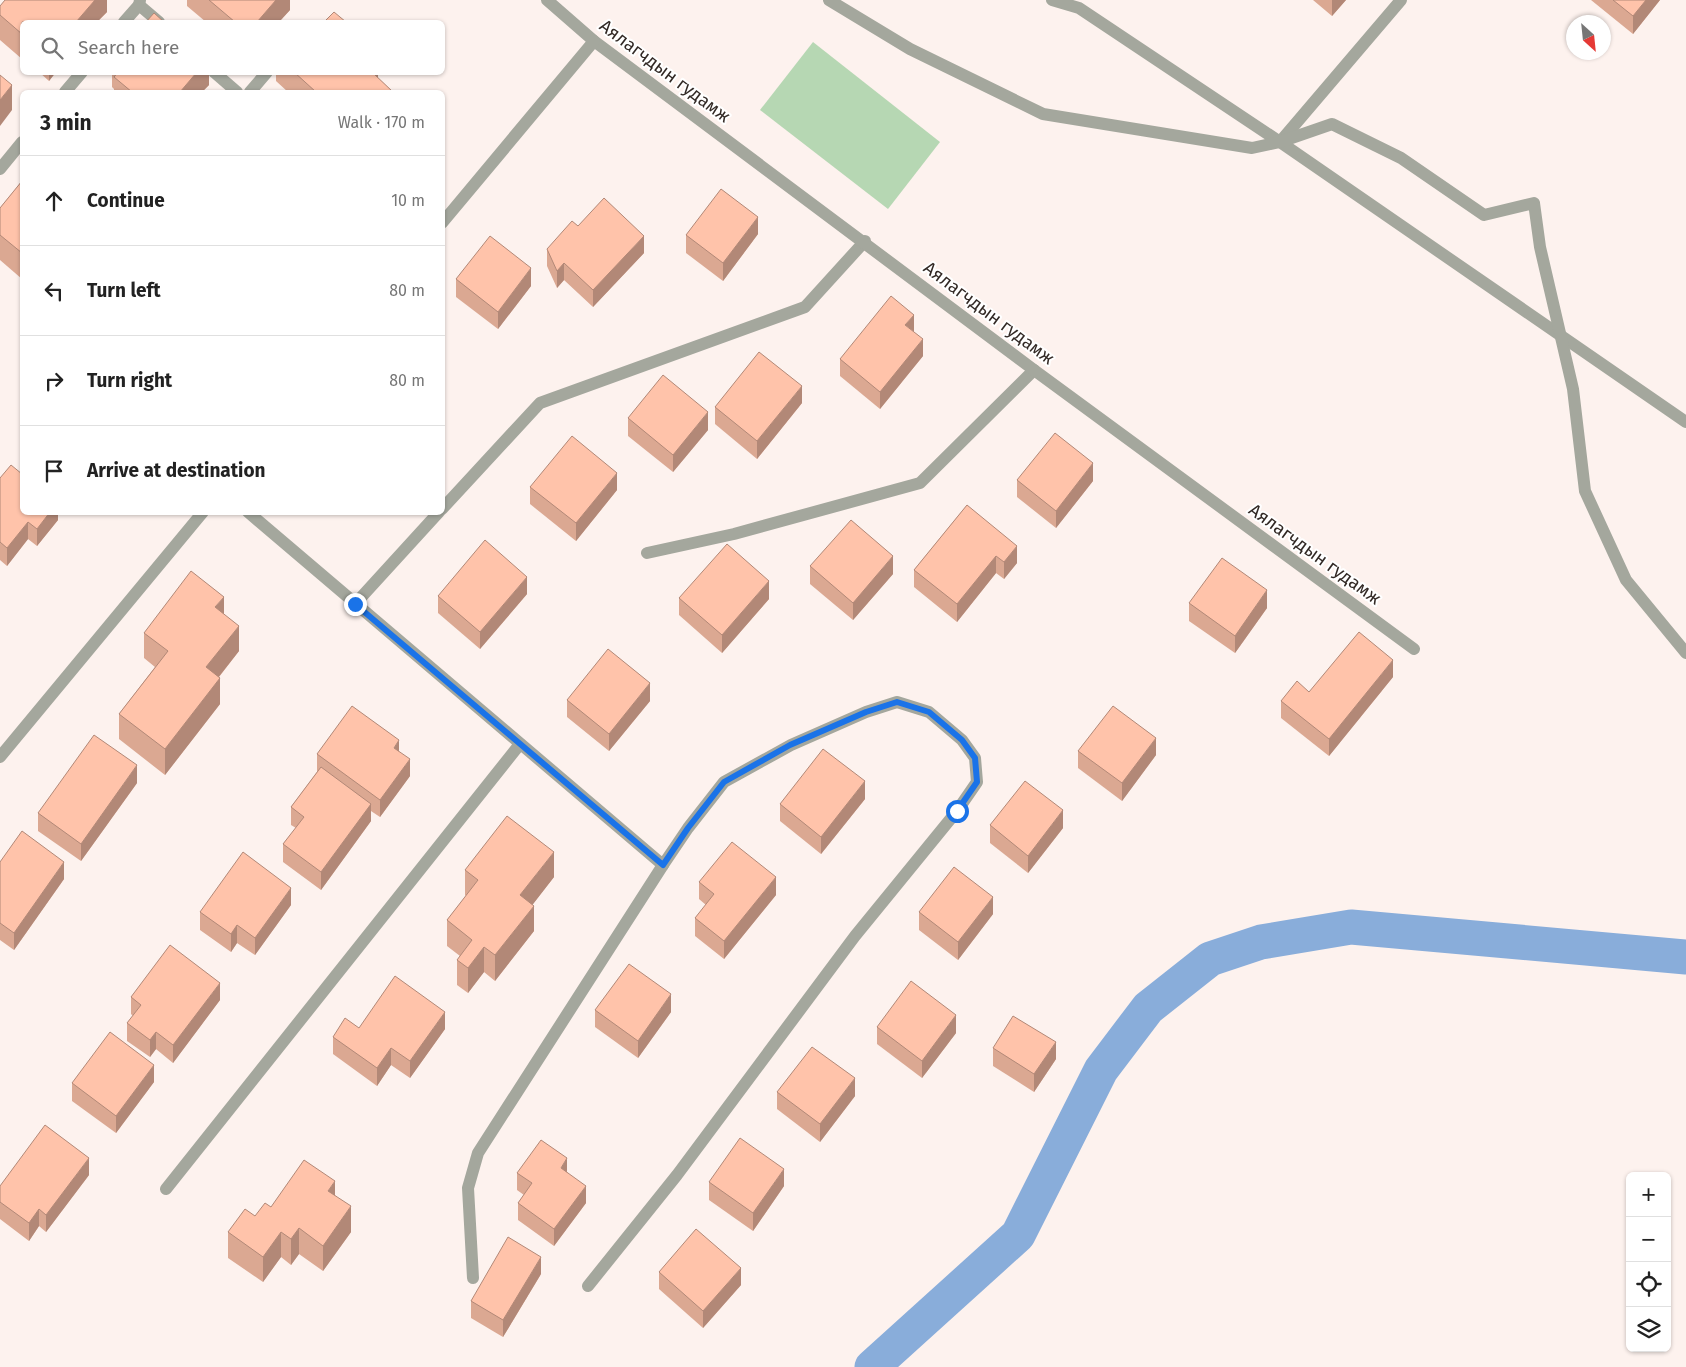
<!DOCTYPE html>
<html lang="en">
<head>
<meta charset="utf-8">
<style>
  :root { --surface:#fff; --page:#f2f2f2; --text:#222; --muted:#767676; --line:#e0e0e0 }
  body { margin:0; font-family:"Fira Sans",sans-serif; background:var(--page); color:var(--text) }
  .controls { position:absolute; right:15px; bottom:15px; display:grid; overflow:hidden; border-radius:8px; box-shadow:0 1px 4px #0004 }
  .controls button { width:45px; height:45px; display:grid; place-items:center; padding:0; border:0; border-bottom:1px solid var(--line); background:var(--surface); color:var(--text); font:25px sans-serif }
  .compass { position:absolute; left:1566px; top:15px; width:45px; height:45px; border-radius:50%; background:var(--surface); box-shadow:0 1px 4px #0004; rotate:153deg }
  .stop { position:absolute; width:15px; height:15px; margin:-11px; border:4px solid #1a73e8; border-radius:50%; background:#fff }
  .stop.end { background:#1a73e8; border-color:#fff; box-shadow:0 1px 5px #0008 }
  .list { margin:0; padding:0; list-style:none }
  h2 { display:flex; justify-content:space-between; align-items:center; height:65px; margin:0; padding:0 20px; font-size:21px }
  h2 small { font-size:16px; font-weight:400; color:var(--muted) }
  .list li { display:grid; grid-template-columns:32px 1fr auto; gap:15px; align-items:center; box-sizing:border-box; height:90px; padding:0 20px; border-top:1px solid var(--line) }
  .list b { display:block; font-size:19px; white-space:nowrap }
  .list em { font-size:16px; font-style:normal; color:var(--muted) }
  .icon { flex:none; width:28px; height:28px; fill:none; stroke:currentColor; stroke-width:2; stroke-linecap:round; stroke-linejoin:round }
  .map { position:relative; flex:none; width:1686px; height:1367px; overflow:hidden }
  .search { position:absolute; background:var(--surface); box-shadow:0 1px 4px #0004; left:20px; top:20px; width:425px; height:55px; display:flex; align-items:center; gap:12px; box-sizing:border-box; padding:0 18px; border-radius:8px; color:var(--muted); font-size:19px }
  .panel { position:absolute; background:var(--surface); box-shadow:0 1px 4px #0004; left:20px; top:90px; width:425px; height:425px; border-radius:8px }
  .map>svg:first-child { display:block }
  .grass { fill:#b6d7b3 }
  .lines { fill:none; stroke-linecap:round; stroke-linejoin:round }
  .canal { stroke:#89adda; stroke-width:35 }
  .service { stroke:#a4a79d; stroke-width:12 }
  .pedestrian { stroke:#a4a79d; stroke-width:12 }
  .minor { stroke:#a4a79d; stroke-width:12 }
  .wall { fill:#dba892 }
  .shaded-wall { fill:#b28877 }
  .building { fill:#ffc3aa; stroke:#b28877 }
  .route { stroke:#1a73e8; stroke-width:6 }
  .labels { text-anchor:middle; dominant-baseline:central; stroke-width:4; stroke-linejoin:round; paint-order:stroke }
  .street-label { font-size:18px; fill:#322925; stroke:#fff }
</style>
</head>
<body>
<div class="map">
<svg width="1686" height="1367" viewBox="0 0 1686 1367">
  <rect width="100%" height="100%" fill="#fdf2ee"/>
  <polygon class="grass" points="813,42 940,142 888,209 760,110"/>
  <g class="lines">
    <polyline class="canal" points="872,1367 1018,1235 1101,1070 1148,1008 1210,959 1261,942 1351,927 1686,957"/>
    <g class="service">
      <polyline points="1052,0 1079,8 1280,142 1686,422"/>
      <polyline points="139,5 159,22"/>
      <polyline points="124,22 139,5 140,0"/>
      <polyline points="214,72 237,92"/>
      <polyline points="65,92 82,72"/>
      <polyline points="250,92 267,72"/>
      <polyline points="1280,142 1401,0"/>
      <polyline points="0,169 22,142"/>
      <polyline points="442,509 540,403 805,307 865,241"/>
      <polyline points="248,512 663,865 688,828 724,782 791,745 866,712 897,702 929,712 962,740 975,758 977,782 957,811 855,936 677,1175 588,1286"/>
      <polyline points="647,553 734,534 920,483 1034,370"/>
      <polyline points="355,604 439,512"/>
      <polyline points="166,1189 520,744"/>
      <polyline points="473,1278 468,1188 478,1153 663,865"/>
    </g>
    <polyline class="pedestrian" points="829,0 910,49 1043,114 1252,148 1280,142 1332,124 1401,158 1484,215 1534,203 1540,247 1573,389 1585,491 1626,580 1686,653"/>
    <g class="minor">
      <polyline points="547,0 594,41 1034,370 1414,649"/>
      <polyline points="442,223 594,41"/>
      <polyline points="0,757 203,512"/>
    </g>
  </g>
  <g class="wall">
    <polygon points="107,0 107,12 97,22 22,22 22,59 0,40 0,6"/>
    <polygon points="187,0 290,0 290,10 279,22 206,22 187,6"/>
    <polygon points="1313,0 1346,0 1332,16"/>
    <polygon points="1591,0 1660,0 1633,34"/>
    <polygon points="39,72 56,72 49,81"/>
    <polygon points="112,72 209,72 209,85 202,92 114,92 114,89 112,87"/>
    <polygon points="276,72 378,72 378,78 393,92 288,92 276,81"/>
    <polygon points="22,181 22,279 0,260 0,208"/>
    <polygon points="578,226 644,253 593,307 564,280 557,288 547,266 547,249"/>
    <polygon points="758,234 723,281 686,253 686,235"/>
    <polygon points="456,279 531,286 498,329 456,297"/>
    <polygon points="914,332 923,356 880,409 840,376 840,359"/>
    <polygon points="802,403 757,459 715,424 715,407"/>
    <polygon points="628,418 708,430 673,472 628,436"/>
    <polygon points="0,478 58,512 58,520 37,546 28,539 7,566 0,560"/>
    <polygon points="1017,480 1093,481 1056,528 1017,497"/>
    <polygon points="530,487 617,490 576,541 530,504"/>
    <polygon points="967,505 1017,563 1004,579 996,573 957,622 914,587 914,570"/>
    <polygon points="810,566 893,574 853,620 810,584"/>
    <polygon points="527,594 480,649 438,613 438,596"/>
    <polygon points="679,598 769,599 722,653 679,615"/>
    <polygon points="1189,603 1267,608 1235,653 1189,621"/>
    <polygon points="224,614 239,651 219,677 220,704 165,775 119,739 119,714 155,667 144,658 144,633"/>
    <polygon points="1393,677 1329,756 1281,718 1281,701 1309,692"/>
    <polygon points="567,700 650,701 609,751 567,717"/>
    <polygon points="399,751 410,776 380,817 371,811 371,821 321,890 283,862 283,844 296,828 291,825 291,807 317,772 317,754"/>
    <polygon points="1078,751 1156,755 1122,801 1078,768"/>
    <polygon points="137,783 81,861 38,831 38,813"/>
    <polygon points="865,799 821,854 780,821 780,804"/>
    <polygon points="990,825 1063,828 1028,873 990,843"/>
    <polygon points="0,862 64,879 14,950 0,940"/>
    <polygon points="465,870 554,877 532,905 534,931 495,981 484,972 468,993 457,985 457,960 460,956 447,946 447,920 466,896 465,895"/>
    <polygon points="699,882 776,895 724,959 695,936 695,918 706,905 699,899"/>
    <polygon points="291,905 255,955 237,943 231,952 200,930 200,912"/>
    <polygon points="919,912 993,914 958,960 919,930"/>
    <polygon points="131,997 220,1000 173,1063 156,1049 150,1057 127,1041 127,1023 133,1016 131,1014"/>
    <polygon points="595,1010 671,1012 638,1058 595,1027"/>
    <polygon points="877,1027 956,1033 922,1078 877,1044"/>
    <polygon points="359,1028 445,1029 410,1078 391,1065 377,1086 333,1054 333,1037"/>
    <polygon points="993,1048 1056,1059 1034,1092 993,1066"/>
    <polygon points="154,1082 116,1133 72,1101 72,1083"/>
    <polygon points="777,1092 855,1096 820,1142 777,1109"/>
    <polygon points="567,1172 586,1203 554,1246 518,1220 518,1203 524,1195 517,1190 517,1173"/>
    <polygon points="89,1175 46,1232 39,1226 29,1241 0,1219 0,1186"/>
    <polygon points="709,1182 784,1186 753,1231 709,1200"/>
    <polygon points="335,1195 351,1232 323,1271 299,1254 291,1265 281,1257 263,1282 228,1258 228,1232 271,1207"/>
    <polygon points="659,1272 741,1285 703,1328 659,1289"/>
    <polygon points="541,1274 503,1337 471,1318 471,1301"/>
  </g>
  <g class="shaded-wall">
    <polygon points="95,0 107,0 107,12 97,22 76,22"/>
    <polygon points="276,0 290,0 290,10 279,22 257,22"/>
    <polygon points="1332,0 1346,0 1332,16"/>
    <polygon points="1646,0 1660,0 1633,34 1633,16"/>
    <polygon points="49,72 56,72 49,81"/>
    <polygon points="197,72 209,72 209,85 202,92 180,92"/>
    <polygon points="365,72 378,72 378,78"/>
    <polygon points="12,85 12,110 0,126 0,100"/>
    <polygon points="758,217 758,234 723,281 723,263"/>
    <polygon points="644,236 644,253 593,307 593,290"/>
    <polygon points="564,263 564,280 557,288 557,271"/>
    <polygon points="531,268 531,286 498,329 498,312"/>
    <polygon points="914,315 914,332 905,325"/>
    <polygon points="923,339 923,356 880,409 880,392"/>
    <polygon points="802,386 802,403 757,459 757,441"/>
    <polygon points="708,412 708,430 673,472 673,455"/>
    <polygon points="1093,463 1093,481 1056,528 1056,511"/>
    <polygon points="617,473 617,490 576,541 576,523"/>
    <polygon points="50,512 58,512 58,520 37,546 37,529"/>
    <polygon points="28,522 28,539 7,566 7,548"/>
    <polygon points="1017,546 1017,563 1004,579 1004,562"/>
    <polygon points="893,556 893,574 853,620 853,603"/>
    <polygon points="996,556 996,573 957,622 957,604"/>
    <polygon points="527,577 527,594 480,649 480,632"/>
    <polygon points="769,581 769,599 722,653 722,635"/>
    <polygon points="1267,590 1267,608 1235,653 1235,636"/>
    <polygon points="224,597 224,622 215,607"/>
    <polygon points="239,626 239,651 206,693 206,667"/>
    <polygon points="1393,660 1393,677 1329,756 1329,739"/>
    <polygon points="220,678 220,704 165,775 165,749"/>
    <polygon points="650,683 650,701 609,751 609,734"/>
    <polygon points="1156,738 1156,755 1122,801 1122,783"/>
    <polygon points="399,740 399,758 394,748"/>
    <polygon points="410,759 410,776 380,817 380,800"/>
    <polygon points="137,765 137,783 81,861 81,844"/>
    <polygon points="865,781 865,799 821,854 821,837"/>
    <polygon points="371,804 371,821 321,890 321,872"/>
    <polygon points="1063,810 1063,828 1028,873 1028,856"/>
    <polygon points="554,852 554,877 520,921 520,895"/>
    <polygon points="64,862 64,879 14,950 14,933"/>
    <polygon points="776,877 776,895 724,959 724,941"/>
    <polygon points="291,888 291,905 255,955 255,938"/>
    <polygon points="993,897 993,914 958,960 958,942"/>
    <polygon points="534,906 534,931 495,981 495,955"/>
    <polygon points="237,925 237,943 231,952 231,934"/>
    <polygon points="484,947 484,972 468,993 468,968"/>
    <polygon points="220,983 220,1000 173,1063 173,1045"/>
    <polygon points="671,994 671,1012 638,1058 638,1041"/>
    <polygon points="445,1012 445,1029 410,1078 410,1061"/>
    <polygon points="956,1015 956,1033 922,1078 922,1061"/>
    <polygon points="156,1032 156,1049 150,1057 150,1040"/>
    <polygon points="1056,1042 1056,1059 1034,1092 1034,1074"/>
    <polygon points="391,1048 391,1065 377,1086 377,1068"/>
    <polygon points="154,1065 154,1082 116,1133 116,1116"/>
    <polygon points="855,1078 855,1096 820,1142 820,1124"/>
    <polygon points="89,1158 89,1175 46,1232 46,1215"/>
    <polygon points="567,1158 567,1175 561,1168"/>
    <polygon points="784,1169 784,1186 753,1231 753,1213"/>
    <polygon points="335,1181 335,1207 328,1191"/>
    <polygon points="586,1186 586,1203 554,1246 554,1229"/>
    <polygon points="351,1206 351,1232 323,1271 323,1246"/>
    <polygon points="39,1209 39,1226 29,1241 29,1223"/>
    <polygon points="299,1228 299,1254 291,1265 291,1239"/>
    <polygon points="281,1232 281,1257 263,1282 263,1257"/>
    <polygon points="541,1257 541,1274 503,1337 503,1320"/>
    <polygon points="741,1268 741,1285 703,1328 703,1311"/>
  </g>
  <g class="building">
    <polygon points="5,0 95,0 76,22 22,22 22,34 0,15 0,6"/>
    <polygon points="209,0 276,0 257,22 235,22"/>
    <polygon points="1613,0 1646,0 1633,16"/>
    <polygon points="334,12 346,22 324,22"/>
    <polygon points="154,13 164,22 146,22"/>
    <polygon points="118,72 197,72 180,92 132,92 114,77"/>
    <polygon points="294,72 372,72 393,92 316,92"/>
    <polygon points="0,75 12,85 0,100"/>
    <polygon points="22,181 22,253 0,235 0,208"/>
    <polygon points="721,189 758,217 723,263 686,235"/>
    <polygon points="604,198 644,236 593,290 564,263 557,271 547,249 572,221 578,226"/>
    <polygon points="490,236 531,268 498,312 456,279"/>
    <polygon points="891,296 914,315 905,325 923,339 880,392 840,359"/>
    <polygon points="759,352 802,386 757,441 715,407"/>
    <polygon points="663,375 708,412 673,455 628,418"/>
    <polygon points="1055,433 1093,463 1056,511 1017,480"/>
    <polygon points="572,436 617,473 576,523 530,487"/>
    <polygon points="11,465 22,474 22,512 50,512 37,529 28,522 7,548 0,542 0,478"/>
    <polygon points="967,505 1017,546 1004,562 996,556 957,604 914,570"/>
    <polygon points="851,520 893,556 853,603 810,566"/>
    <polygon points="485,540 527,577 480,632 438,596"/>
    <polygon points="727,544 769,581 722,635 679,598"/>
    <polygon points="1222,558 1267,590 1235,636 1189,603"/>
    <polygon points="191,571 224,597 215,607 239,626 206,667 220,678 165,749 119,714 168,651 144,633"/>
    <polygon points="1359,632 1393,660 1329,739 1281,701 1297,681 1309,692"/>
    <polygon points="608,649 650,683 609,734 567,700"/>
    <polygon points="352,706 399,740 394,748 410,759 380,800 317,754"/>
    <polygon points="1113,706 1156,738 1122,783 1078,751"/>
    <polygon points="94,735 137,765 81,844 38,813"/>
    <polygon points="823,749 865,781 821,837 780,804"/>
    <polygon points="321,767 371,804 321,872 283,844 304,817 291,807"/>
    <polygon points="1025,781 1063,810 1028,856 990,825"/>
    <polygon points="507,816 554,852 520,895 534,906 495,955 484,947 468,968 457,960 472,940 447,920 478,880 465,870"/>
    <polygon points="22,831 64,862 14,933 0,923 0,862"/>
    <polygon points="732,842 776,877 724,941 695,918 714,894 699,882"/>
    <polygon points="243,852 291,888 255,938 237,925 231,934 200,912"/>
    <polygon points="954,867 993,897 958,942 919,912"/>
    <polygon points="170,945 220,983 173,1045 156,1032 150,1040 127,1023 141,1005 131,997"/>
    <polygon points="629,964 671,994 638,1041 595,1010"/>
    <polygon points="395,976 445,1012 410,1061 391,1048 377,1068 333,1037 345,1018 359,1028"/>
    <polygon points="911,981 956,1015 922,1061 877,1027"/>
    <polygon points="1013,1016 1056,1042 1034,1074 993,1048"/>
    <polygon points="110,1032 154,1065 116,1116 72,1083"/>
    <polygon points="812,1047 855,1078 820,1124 777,1092"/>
    <polygon points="45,1125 89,1158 46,1215 39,1209 29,1223 0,1202 0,1186"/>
    <polygon points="740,1138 784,1169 753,1213 709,1182"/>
    <polygon points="541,1140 567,1158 561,1168 586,1186 554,1229 518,1203 532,1183 517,1173"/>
    <polygon points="304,1160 335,1181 328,1191 351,1206 323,1246 299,1228 291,1239 281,1232 263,1257 228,1232 245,1209 255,1216 265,1203 271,1207"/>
    <polygon points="696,1229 741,1268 703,1311 659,1272"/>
    <polygon points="508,1237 541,1257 503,1320 471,1301"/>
  </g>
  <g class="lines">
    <polyline class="route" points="355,604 663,865 688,828 724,782 790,745 866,712 897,702 929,712 962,740 975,758 977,782 957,811"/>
  </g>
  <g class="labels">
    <g class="street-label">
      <text transform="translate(665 71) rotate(37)">Аялагчдын гудамж</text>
      <text transform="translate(989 313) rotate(37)">Аялагчдын гудамж</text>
      <text transform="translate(1315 554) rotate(36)">Аялагчдын гудамж</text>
    </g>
  </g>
</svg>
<div class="controls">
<button>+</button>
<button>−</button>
<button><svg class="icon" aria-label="locate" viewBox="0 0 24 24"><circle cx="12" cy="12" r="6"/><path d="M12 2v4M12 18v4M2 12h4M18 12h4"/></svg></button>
<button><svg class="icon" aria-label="layers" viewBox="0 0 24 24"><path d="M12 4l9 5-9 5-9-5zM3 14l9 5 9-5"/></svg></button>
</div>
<svg class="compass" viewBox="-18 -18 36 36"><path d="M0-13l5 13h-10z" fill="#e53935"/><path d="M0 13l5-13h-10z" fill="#767676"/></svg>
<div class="stop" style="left:957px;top:811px"></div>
<div class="stop end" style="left:355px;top:604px"></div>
<div class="search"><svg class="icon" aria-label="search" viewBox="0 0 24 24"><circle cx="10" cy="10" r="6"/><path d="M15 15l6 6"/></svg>Search here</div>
<section class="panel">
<h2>3 min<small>Walk · 170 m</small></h2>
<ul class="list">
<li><svg class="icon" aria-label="ahead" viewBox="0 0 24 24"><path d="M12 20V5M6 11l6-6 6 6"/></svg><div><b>Continue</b></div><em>10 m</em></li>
<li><svg class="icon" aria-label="left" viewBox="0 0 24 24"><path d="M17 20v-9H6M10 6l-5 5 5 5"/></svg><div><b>Turn left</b></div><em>80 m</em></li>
<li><svg class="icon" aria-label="right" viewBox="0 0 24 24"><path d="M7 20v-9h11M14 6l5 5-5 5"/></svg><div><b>Turn right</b></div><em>80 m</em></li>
<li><svg class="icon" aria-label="arrive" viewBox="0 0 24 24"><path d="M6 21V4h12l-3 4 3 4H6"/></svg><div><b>Arrive at destination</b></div></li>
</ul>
</section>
</div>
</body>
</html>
